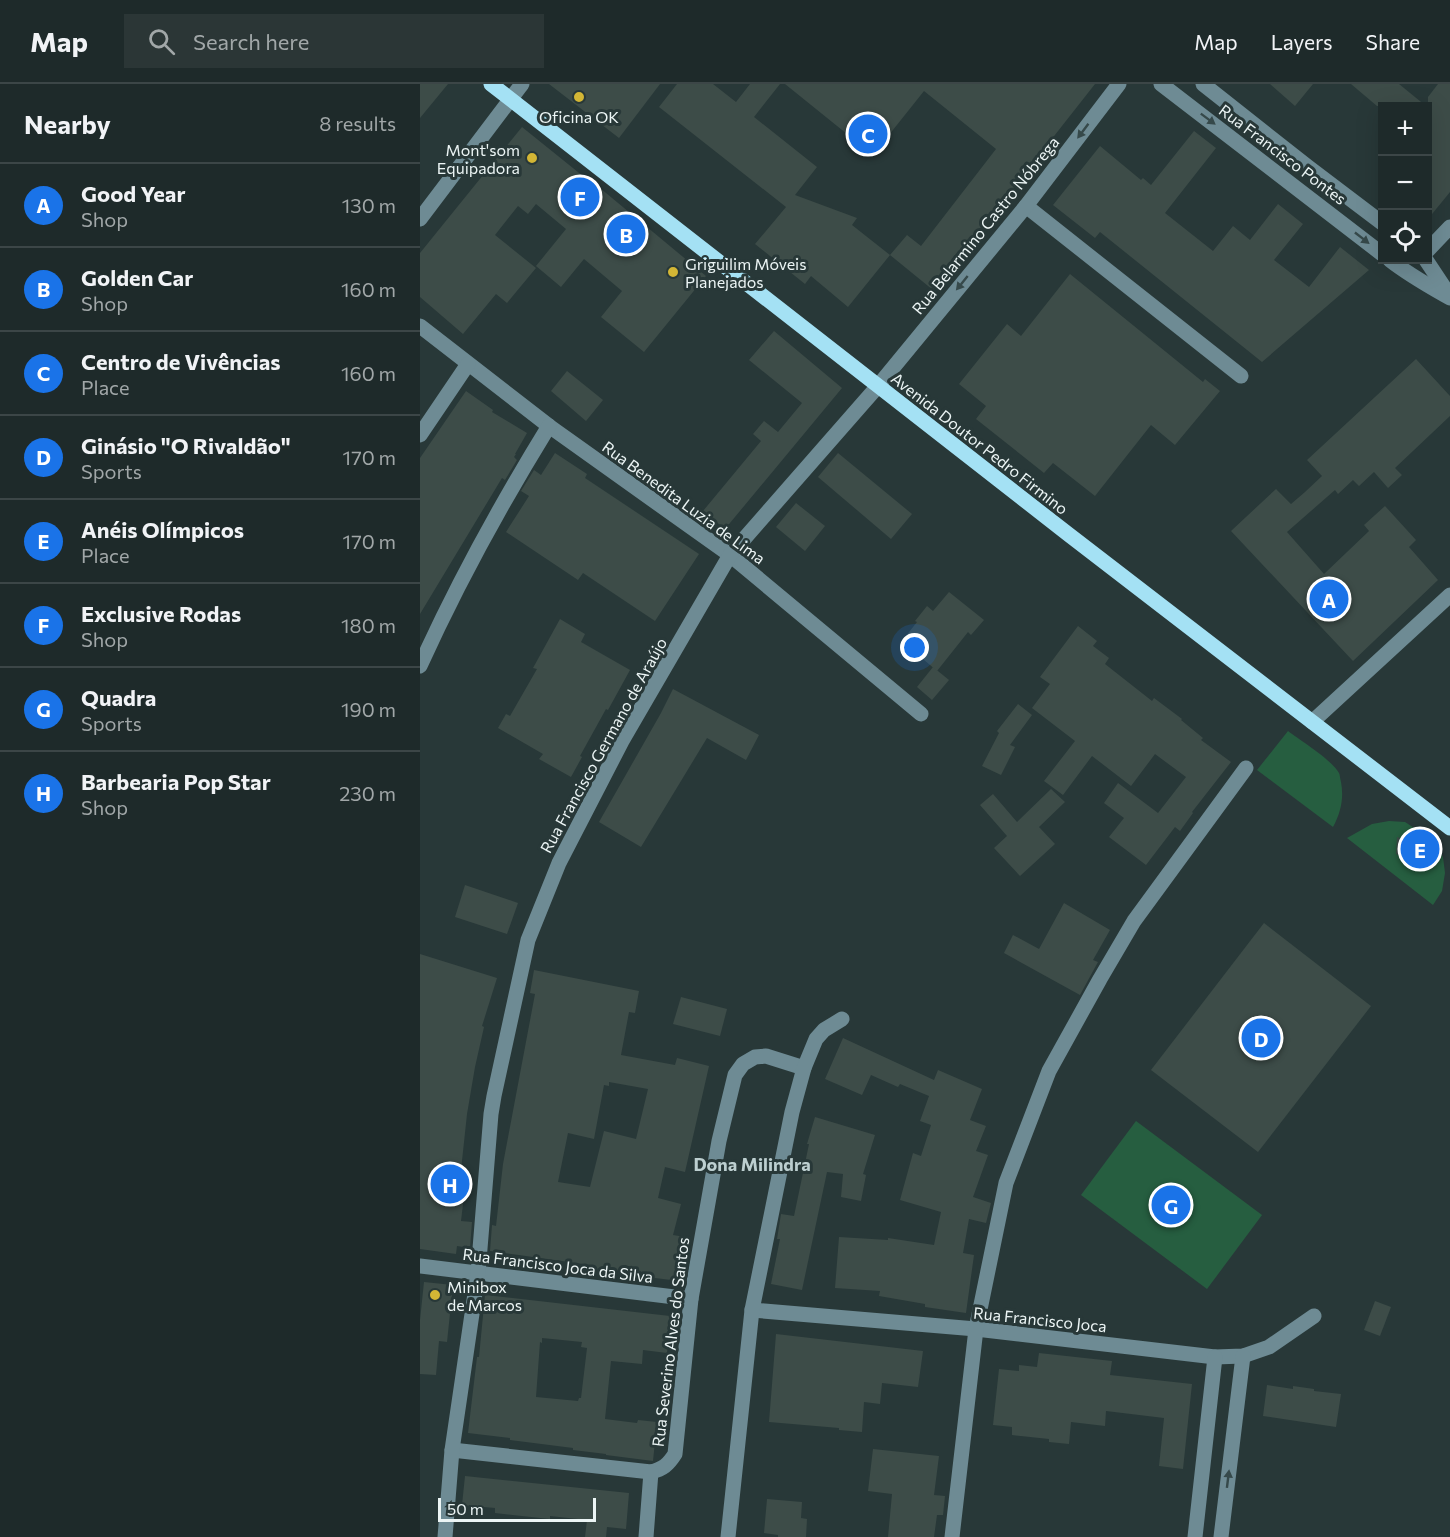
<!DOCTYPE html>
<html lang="en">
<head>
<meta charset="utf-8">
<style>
  :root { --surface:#1e2a2a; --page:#2b3636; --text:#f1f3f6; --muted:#a1a7a8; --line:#3c4647; --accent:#1a73e8 }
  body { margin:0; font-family:Commissioner,sans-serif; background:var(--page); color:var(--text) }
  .controls { position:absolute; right:18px; top:18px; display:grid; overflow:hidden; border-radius:0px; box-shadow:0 6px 24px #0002 }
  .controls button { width:54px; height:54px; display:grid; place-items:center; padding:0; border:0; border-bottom:2px solid var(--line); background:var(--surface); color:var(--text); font:30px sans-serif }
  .scale { position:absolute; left:18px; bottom:15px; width:158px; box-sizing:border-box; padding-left:6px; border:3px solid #ecf5f5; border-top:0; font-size:16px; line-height:21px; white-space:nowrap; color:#ecf5f5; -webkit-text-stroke:4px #283838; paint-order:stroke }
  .you { position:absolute; left:495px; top:564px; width:21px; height:21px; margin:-15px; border:4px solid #fff; border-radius:50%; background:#1a73e8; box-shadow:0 0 0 9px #1a73e833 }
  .badge { display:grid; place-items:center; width:39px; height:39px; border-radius:50%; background:var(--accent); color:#fff; font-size:20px; font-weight:700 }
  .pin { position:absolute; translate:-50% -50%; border:3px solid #fff; box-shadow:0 2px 6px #0006 }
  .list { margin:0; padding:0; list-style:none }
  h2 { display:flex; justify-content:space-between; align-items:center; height:78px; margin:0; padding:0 24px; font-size:26px }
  h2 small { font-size:20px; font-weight:400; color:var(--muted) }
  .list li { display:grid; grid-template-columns:39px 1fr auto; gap:18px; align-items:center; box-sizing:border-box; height:84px; padding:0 24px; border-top:2px solid var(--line) }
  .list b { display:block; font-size:22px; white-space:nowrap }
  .list p { margin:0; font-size:20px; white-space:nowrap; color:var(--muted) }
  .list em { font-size:20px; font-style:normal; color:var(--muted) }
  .icon { flex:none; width:33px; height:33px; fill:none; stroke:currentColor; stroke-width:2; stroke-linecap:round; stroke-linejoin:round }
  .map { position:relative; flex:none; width:1030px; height:1453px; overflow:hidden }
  header { display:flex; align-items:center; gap:36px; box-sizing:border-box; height:84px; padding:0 30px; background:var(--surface); border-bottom:2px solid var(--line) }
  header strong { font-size:28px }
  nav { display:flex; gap:33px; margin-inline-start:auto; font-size:21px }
  .search { width:420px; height:54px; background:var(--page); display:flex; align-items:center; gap:15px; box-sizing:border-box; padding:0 21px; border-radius:0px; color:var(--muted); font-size:22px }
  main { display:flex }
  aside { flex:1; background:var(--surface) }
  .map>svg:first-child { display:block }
  .green { fill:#265e40 }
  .building { fill:#3d4c48; fill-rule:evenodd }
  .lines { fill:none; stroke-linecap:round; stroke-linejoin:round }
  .minor { stroke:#6e8b94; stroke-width:15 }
  .major { stroke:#a4e1f4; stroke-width:15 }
  .oneway { fill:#36494a }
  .poi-dot { fill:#d3b635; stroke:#283838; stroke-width:2 }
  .labels { text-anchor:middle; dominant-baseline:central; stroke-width:6; stroke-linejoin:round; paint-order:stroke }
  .poi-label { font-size:16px; fill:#ecf5f5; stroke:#283838; text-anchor:start }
  .street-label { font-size:16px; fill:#ecf5f5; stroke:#283838 }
  .neighbourhood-label { font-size:18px; font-weight:bold; fill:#bdcfd0; stroke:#283838 }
</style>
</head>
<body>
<header>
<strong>Map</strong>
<div class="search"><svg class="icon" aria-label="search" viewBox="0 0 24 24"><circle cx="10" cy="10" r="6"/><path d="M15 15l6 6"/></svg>Search here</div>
<nav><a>Map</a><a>Layers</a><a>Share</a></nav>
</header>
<main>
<aside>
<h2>Nearby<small>8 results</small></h2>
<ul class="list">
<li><span class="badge">A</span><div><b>Good Year</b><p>Shop</p></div><em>130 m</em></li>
<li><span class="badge">B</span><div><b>Golden Car</b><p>Shop</p></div><em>160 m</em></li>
<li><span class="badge">C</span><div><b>Centro de Vivências</b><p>Place</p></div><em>160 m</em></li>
<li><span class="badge">D</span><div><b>Ginásio &quot;O Rivaldão&quot;</b><p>Sports</p></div><em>170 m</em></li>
<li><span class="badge">E</span><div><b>Anéis Olímpicos</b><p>Place</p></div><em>170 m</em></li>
<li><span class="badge">F</span><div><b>Exclusive Rodas</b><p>Shop</p></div><em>180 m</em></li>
<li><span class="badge">G</span><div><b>Quadra</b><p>Sports</p></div><em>190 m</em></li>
<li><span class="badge">H</span><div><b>Barbearia Pop Star</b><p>Shop</p></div><em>230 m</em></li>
</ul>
</aside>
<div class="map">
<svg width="1030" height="1453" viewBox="0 0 1030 1453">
  <rect width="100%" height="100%" fill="#283838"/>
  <g class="green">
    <path d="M868,647c12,9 44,29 51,42 1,2 1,6 2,9 3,16 0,30 -8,45l-76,-57z"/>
    <polygon points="969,737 985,738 1002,749 1013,757 1023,773 1025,789 1022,807 1013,821 927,754 952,740"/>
    <polygon points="716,1037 842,1131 787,1205 661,1111"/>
  </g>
  <g class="building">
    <polygon points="0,0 28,0 0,34"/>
    <polygon points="129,0 240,0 199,54"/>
    <polygon points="257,0 293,0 316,18 330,0 360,0 334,33 397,83 375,111 437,134 432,141 470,171 428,223 391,192 385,200 335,160 366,123 239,23"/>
    <polygon points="365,0 675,0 513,206 470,171 487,151 501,162 576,65 504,7 453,71"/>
    <polygon points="850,0 893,0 875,22"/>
    <polygon points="931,0 979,0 1006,22 957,22"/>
    <polygon points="1018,0 1030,0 1030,108 1008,135 1008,13"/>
    <polygon points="102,43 179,105 180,104 286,192 224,268 181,233 202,207 164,175 141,203 116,182 146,145 116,120 108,130 98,122 75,151 116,184 87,219 76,210 43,250 0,213 0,169"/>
    <polygon points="774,47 796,64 745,129 793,167 813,142 830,156 858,120 883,140 854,176 889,203 920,163 949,186 842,278 680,148 675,154 633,121 680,62 721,96 723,94 731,101"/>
    <polygon points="650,190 783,298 785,295 800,307 755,361 731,341 675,412 633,379 624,389 556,335 566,322 539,300 587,240 601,252"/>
    <polygon points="354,247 422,304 305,445 283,427 341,357 333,350 344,337 358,348 382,319 329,276"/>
    <polygon points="996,275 1030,312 1030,332 975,384 982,391 968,404 954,388 939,402 933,396 918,410 915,406 867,448 904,490 949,447 944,441 965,422 996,456 989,463 1018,496 933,577 811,447 856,405 871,420 885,408 902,392 887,376"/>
    <polygon points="147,287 183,316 166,337 131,307"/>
    <polygon points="46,307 73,326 72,328 107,349 95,370 96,370 94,373 97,376 85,396 82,394 0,530 0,374"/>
    <polygon points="135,369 167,390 165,394 279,470 235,537 163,489 158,496 86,448 109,412 101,407 114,386 121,391"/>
    <polygon points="418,369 492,430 471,455 398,393"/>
    <polygon points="376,419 405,442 385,467 356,443"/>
    <polygon points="529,508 564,536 551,551 548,548 517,587 482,557 497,538 495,537 507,522 513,527"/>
    <polygon points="140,535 165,550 161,558 210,586 188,626 186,625 160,672 162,673 151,693 119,675 123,670 78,644 86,630 90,632 117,585 113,584"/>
    <polygon points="658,542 677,557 673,562 689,574 685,580 732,617 734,614 762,635 761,636 783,654 781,656 811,678 772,728 773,729 760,747 755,743 726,781 689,753 704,734 684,719 698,699 738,729 766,693 735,670 711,702 672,672 643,711 624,697 655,657 612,624 630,600 620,593"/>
    <polygon points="513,583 529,596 512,616 497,603"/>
    <polygon points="253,605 339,651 326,676 287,654 221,763 179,738 241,629"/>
    <polygon points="598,620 612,631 590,661 595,663 581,691 562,682 579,649 577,647"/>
    <polygon points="631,705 645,718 619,743 635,760 600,792 574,764 587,752 560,721 573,710 597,738"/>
    <polygon points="977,753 993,758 1002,770 989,780 981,772 976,770"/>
    <polygon points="45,801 98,819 87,850 35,833"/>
    <polygon points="644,819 690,846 673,876 678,878 660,911 584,869 593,851 619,865"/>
    <polygon points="844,839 951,922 838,1068 731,986"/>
    <polygon points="0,870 77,894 62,942 64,943 55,983 47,1030 41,1086 47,1087 41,1137 52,1138 50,1164 37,1162 36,1170 0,1165"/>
    <path d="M114,886l105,21 -4,22 -6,-1 -8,43 54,10 2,-7 32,8 -24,106 -20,-5 -7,31 23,6 -8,31 12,2 -6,44 -96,-12v-5l-93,-13 2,-26 4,1 7,-62 32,-170 -5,-1zM189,998l39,7 -12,50 -32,-8 -14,56 -32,-5 10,-49 26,6 10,-54 5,1z"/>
    <polygon points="261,913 307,925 300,952 253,940"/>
    <polygon points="423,954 514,996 518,986 562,1005 550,1036 566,1042 556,1067 568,1071 553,1113 571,1119 566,1139 549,1135 543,1169 554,1171 546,1229 505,1223 505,1220 459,1212 460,1207 415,1204 419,1153 468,1156 468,1154 514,1161 521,1128 480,1116 493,1069 501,1072 511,1041 500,1037 509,1012 480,1000 478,1003 451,991 442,1011 405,995"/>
    <polygon points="395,1033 455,1051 443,1090 446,1091 441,1117 421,1113 423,1090 407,1088 382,1206 351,1200 360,1155 357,1155 361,1130 374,1132 389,1060 387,1060"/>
    <polygon points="4,1198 33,1201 27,1258 19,1257 16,1291 0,1290 0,1236"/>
    <path d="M65,1211l185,21 -3,37 -24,-3 -1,14 -31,-3 -6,58 32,4 1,-3 19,2 -4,39 -47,-6v-1l-33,-4v-2l-63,-8v-2l-42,-5 9,-76h2zM122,1254l40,4 -1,5 6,1 -6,50h-2l-1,3 -42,-4 4,-55 2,1z"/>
    <polygon points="955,1217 971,1223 960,1252 944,1246"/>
    <polygon points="356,1250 503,1267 498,1303 462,1299 460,1320 444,1318 442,1348 419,1346 419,1344 349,1338"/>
    <polygon points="619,1269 692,1277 690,1291 772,1300 763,1385 739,1382 744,1334 686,1327 685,1342 651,1338 649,1360 629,1358 629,1355 592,1351 592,1343 573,1341 579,1285 599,1287 599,1281 617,1283"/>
    <polygon points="847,1301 873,1305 873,1302 894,1305 894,1307 921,1310 916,1343 843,1332"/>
    <polygon points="453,1365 519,1372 514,1411 525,1412 523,1431 517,1431 514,1453 468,1453 472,1410 448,1407"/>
    <polygon points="45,1392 209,1409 206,1445 187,1443 186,1453 165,1453 167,1436 130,1432 130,1435 75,1429 75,1424 42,1421"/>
    <polygon points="347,1415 382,1418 381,1434 387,1435 386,1453 358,1453 358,1451 344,1449"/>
  </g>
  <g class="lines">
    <g class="minor">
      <polyline points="741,0 962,170"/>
      <polyline points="783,0 888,83 962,139"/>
      <polyline points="606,122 821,292"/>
      <polyline points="0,135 102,0"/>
      <polyline points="1008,166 1030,143"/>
      <path d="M970,176c19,15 39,26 60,38"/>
      <polyline points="1006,176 1030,212"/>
      <polyline points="0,242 129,342 310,471 501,630"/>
      <polyline points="0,351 48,280"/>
      <path d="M0,582c38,-84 81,-162 129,-240"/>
      <polyline points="892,638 1030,511"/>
      <polyline points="0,1182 271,1215"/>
      <polyline points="332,1226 556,1245 795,1273 823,1272 849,1263 894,1232"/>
      <path d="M32,1366l199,22c12,-3 17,-7 24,-18l16,-155 28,-158 16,-66 8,-11 12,-7 11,-1 38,12"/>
      <polyline points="25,1453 32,1366 58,1189 71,1030 74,1012 108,856 139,779 202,657 310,471 458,302 606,122 699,0"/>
      <polyline points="226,1453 231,1388"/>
      <polyline points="308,1453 332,1226 372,1028 384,984 396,955 404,946 422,935"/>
      <polyline points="532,1453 556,1245 586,1099 629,987 680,895 714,837 826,684"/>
      <polyline points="775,1453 795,1273"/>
      <polyline points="801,1453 823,1272"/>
    </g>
    <polyline class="major" points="71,0 648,450 1030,744"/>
  </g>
  <defs><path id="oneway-solid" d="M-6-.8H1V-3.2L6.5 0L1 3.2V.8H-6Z" transform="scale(1.5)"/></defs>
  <g class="oneway">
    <use href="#oneway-solid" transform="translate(788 35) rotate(37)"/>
    <use href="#oneway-solid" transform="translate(663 47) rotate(127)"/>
    <use href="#oneway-solid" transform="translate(942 154) rotate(38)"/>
    <use href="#oneway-solid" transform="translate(542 199) rotate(129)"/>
    <use href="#oneway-solid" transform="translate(808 1395) rotate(-83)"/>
  </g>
  <g class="poi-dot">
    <circle cx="159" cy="13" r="6"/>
    <circle cx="112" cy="74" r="6"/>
    <circle cx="253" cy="188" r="6"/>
    <circle cx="15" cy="1211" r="6"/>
  </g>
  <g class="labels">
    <g class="poi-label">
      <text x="159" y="32" text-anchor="middle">Oficina OK</text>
      <text x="100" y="65" text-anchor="end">Mont'som<tspan x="100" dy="18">Equipadora</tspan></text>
      <text x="265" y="179">Griguilim Móveis<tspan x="265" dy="18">Planejados</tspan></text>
      <text x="27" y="1202">Minibox<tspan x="27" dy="18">de Marcos</tspan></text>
    </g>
    <g class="street-label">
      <text transform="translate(863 70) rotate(37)">Rua Francisco Pontes</text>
      <text transform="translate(565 141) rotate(-51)">Rua Belarmino Castro Nóbrega</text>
      <text transform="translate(560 359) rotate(38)">Avenida Doutor Pedro Firmino</text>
      <text transform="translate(264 418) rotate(36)">Rua Benedita Luzia de Lima</text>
      <text transform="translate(183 661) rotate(-61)">Rua Francisco Germano de Araújo</text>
      <text transform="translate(138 1181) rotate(7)">Rua Francisco Joca da Silva</text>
      <text transform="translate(620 1235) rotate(6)">Rua Francisco Joca</text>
      <text transform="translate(250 1258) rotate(-83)">Rua Severino Alves do Santos</text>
    </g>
    <g class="neighbourhood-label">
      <text x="332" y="1080">Dona Milindra</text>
    </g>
  </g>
</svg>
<div class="controls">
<button>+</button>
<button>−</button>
<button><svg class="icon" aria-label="locate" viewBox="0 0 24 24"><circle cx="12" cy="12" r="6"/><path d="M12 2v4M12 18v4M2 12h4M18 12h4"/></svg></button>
</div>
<div class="scale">50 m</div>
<div class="you"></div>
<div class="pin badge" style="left:909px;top:515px">A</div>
<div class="pin badge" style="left:206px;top:150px">B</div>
<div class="pin badge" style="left:448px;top:50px">C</div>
<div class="pin badge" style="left:841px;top:954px">D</div>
<div class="pin badge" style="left:1000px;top:765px">E</div>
<div class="pin badge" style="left:160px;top:113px">F</div>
<div class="pin badge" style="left:751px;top:1121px">G</div>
<div class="pin badge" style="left:30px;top:1100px">H</div>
</div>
</main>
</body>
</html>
